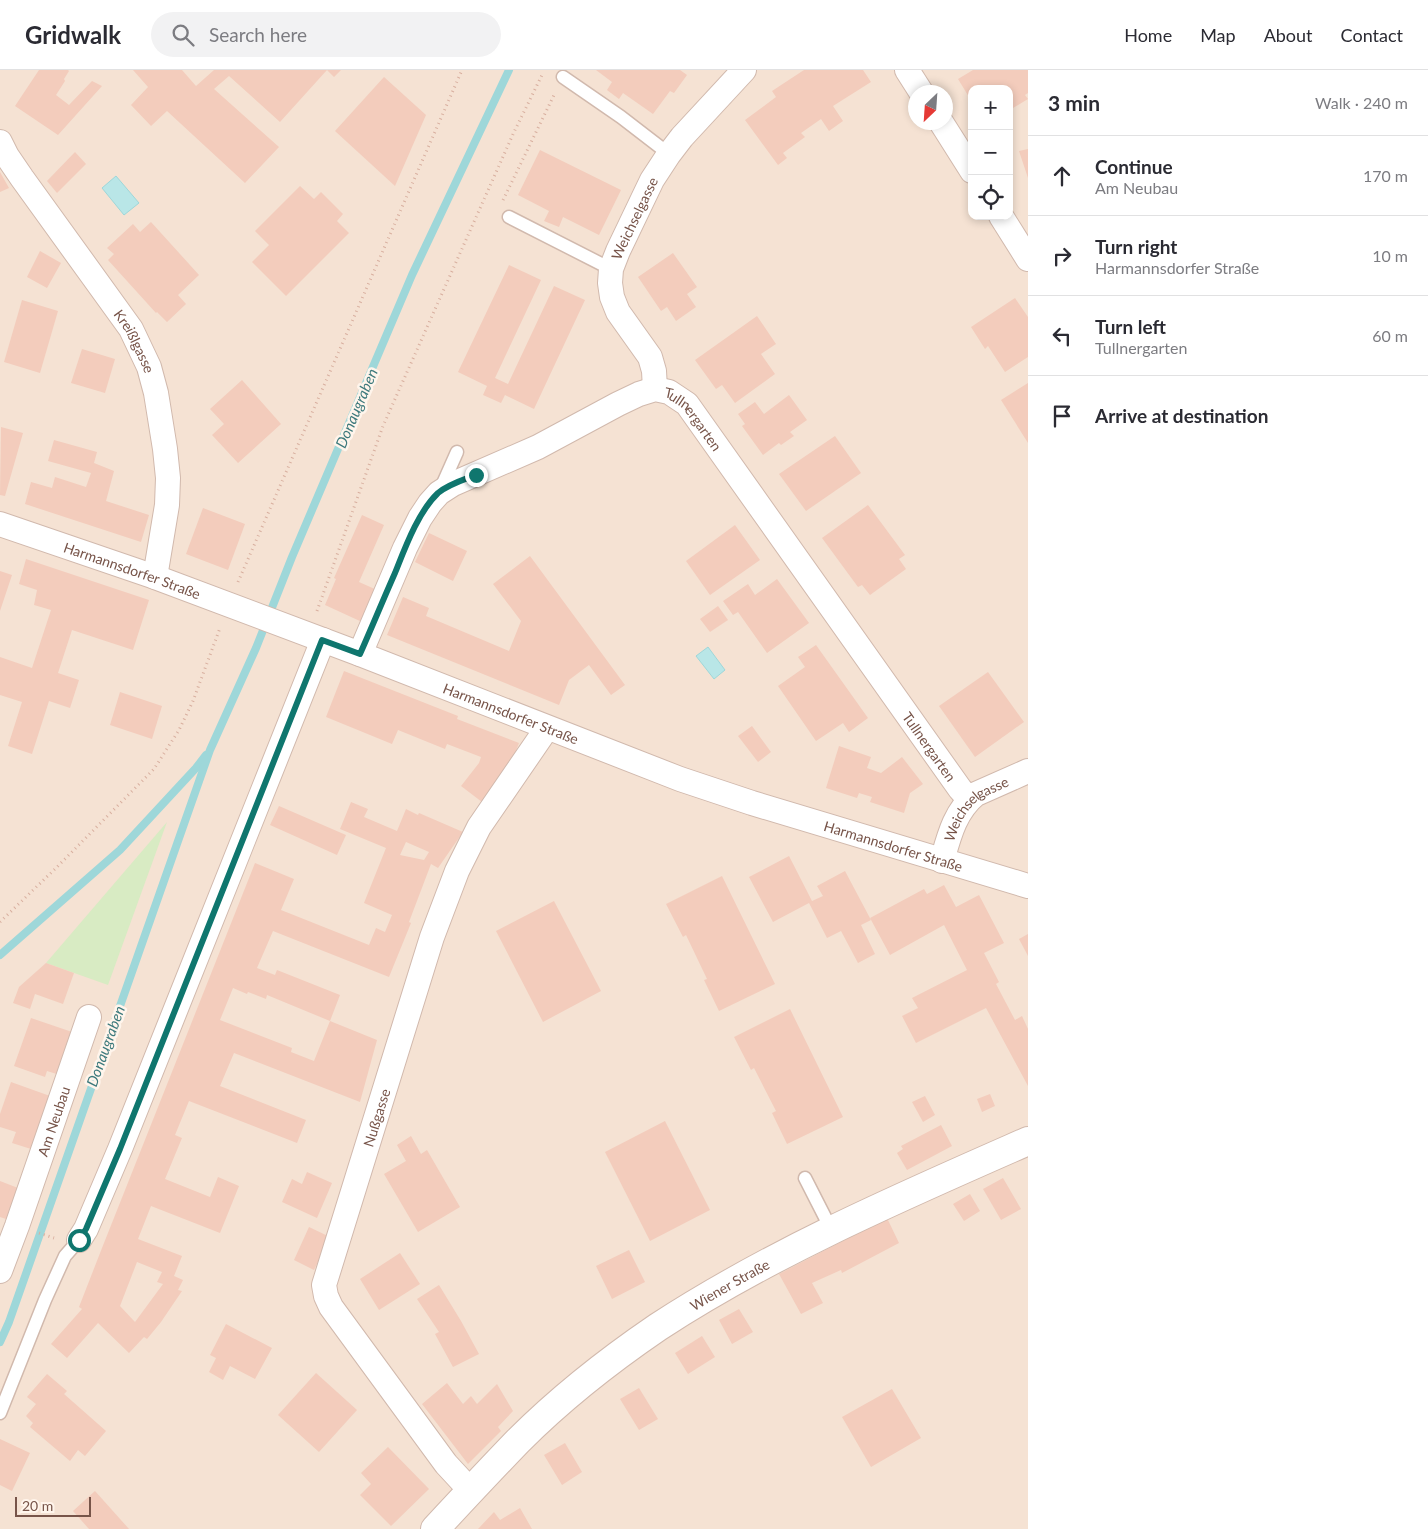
<!DOCTYPE html>
<html lang="en">
<head>
<meta charset="utf-8">
<style>
  :root { --surface:#fff; --page:#f2f2f3; --text:#2b2b33; --muted:#7c7c81; --line:#e1e1e2 }
  body { margin:0; font-family:Lato,sans-serif; background:var(--page); color:var(--text) }
  .controls { position:absolute; right:15px; top:15px; display:grid; overflow:hidden; border-radius:10px; box-shadow:0 2px 8px #0003 }
  .controls button { width:45px; height:45px; display:grid; place-items:center; padding:0; border:0; border-bottom:1px solid var(--line); background:var(--surface); color:var(--text); font:25px sans-serif }
  .compass { position:absolute; left:908px; top:15px; width:45px; height:45px; border-radius:50%; background:var(--surface); box-shadow:0 2px 8px #0003; rotate:205deg }
  .scale { position:absolute; left:15px; bottom:12px; width:76px; box-sizing:border-box; padding-left:5px; border:2px solid #775449; border-top:0; font-size:14px; line-height:18px; white-space:nowrap; color:#775449; -webkit-text-stroke:4px #fff5ec; paint-order:stroke }
  .stop { position:absolute; width:15px; height:15px; margin:-11px; border:4px solid #0f766e; border-radius:50%; background:#fff }
  .stop.end { background:#0f766e; border-color:#fff; box-shadow:0 1px 5px #0008 }
  .list { margin:0; padding:0; list-style:none }
  h2 { display:flex; justify-content:space-between; align-items:center; height:65px; margin:0; padding:0 20px; font-size:21px }
  h2 small { font-size:16px; font-weight:400; color:var(--muted) }
  .list li { display:grid; grid-template-columns:32px 1fr auto; gap:15px; align-items:center; box-sizing:border-box; height:80px; padding:0 20px; border-top:1px solid var(--line) }
  .list b { display:block; font-size:19px; white-space:nowrap }
  .list p { margin:0; font-size:16px; white-space:nowrap; color:var(--muted) }
  .list em { font-size:16px; font-style:normal; color:var(--muted) }
  .icon { flex:none; width:28px; height:28px; fill:none; stroke:currentColor; stroke-width:2; stroke-linecap:round; stroke-linejoin:round }
  .map { position:relative; flex:none; width:1028px; height:1459px; overflow:hidden }
  header { display:flex; align-items:center; gap:30px; box-sizing:border-box; height:70px; padding:0 25px; background:var(--surface); border-bottom:1px solid var(--line) }
  header strong { font-size:24px }
  nav { display:flex; gap:28px; margin-inline-start:auto; font-size:18px }
  .search { width:350px; height:45px; background:var(--page); display:flex; align-items:center; gap:12px; box-sizing:border-box; padding:0 18px; border-radius:28px; color:var(--muted); font-size:19px }
  main { display:flex }
  aside { flex:1; background:var(--surface) }
  .map>svg:first-child { display:block }
  .residential { fill:#f5e2d3; fill-rule:evenodd }
  .green { fill:#d8ebc3 }
  .water { fill:#b9e6e7; stroke:#9ed7d9 }
  .lines { fill:none; stroke-linecap:round; stroke-linejoin:round }
  .stream { stroke:#9ed7d9; stroke-width:8 }
  .building { fill:#f3ccbc; fill-rule:evenodd }
  .service-casing { stroke:#d1b9ad; stroke-width:15 }
  .minor-casing { stroke:#d1b9ad; stroke-width:26 }
  .tertiary-casing { stroke:#d1b9ad; stroke-width:30 }
  .path { stroke:#d8af9f; stroke-width:3; stroke-dasharray:1 4; stroke-linecap:butt }
  .service { stroke:#fff; stroke-width:12 }
  .minor { stroke:#fff; stroke-width:24 }
  .tertiary { stroke:#fff; stroke-width:28 }
  .route { stroke:#0f766e; stroke-width:6 }
  .labels { text-anchor:middle; dominant-baseline:central; stroke-width:5; stroke-linejoin:round; paint-order:stroke }
  .street-label { font-size:14px; fill:#775449; stroke:#fff5ec }
  .water-label { font-size:15px; font-style:italic; fill:#3c797c; stroke:#fff5ec }
</style>
</head>
<body>
<header>
<strong>Gridwalk</strong>
<div class="search"><svg class="icon" aria-label="search" viewBox="0 0 24 24"><circle cx="10" cy="10" r="6"/><path d="M15 15l6 6"/></svg>Search here</div>
<nav><a>Home</a><a>Map</a><a>About</a><a>Contact</a></nav>
</header>
<main>
<div class="map">
<svg width="1028" height="1459" viewBox="0 0 1028 1459">
  <rect width="100%" height="100%" fill="#fdf1e5"/>
  <path class="residential" d="M0,0h1028v1459h-1028zM972,19h37v127h-37zM916,22h30v30h-30z"/>
  <polygon class="green" points="167,752 108,915 46,893"/>
  <g class="water">
    <polygon points="116,106 139,133 124,145 102,118"/>
    <polygon points="708,577 725,600 714,609 696,586"/>
  </g>
  <g class="lines">
    <g class="stream">
      <polyline points="0,885 120,780 196,698 206,685"/>
      <polyline points="0,1272 9,1252 210,680 256,578 292,487 412,205 509,0"/>
    </g>
  </g>
  <g class="building">
    <polygon points="39,0 68,0 69,1 64,9 65,11 56,25 69,35 92,11 102,16 58,65 15,36"/>
    <polygon points="133,0 182,0 196,16 214,0 341,0 334,7 327,0 280,52 229,6 214,19 279,77 245,113 167,41 151,56 131,35 148,17"/>
    <polygon points="596,0 680,0 687,5 674,23 670,21 653,44 623,23 619,29 607,20 612,12"/>
    <polygon points="804,0 863,0 871,12 833,36 843,51 829,61 821,49 801,63 805,67 783,83 787,88 778,95 745,50 776,27 772,21"/>
    <polygon points="973,0 1028,0 1028,23 1025,25 1028,29 1013,38 1011,35 1009,37 1009,19 972,19 972,32 958,9"/>
    <polygon points="384,7 426,45 395,116 335,61"/>
    <polygon points="1028,79 1028,108 1019,81"/>
    <polygon points="540,80 621,120 599,165 563,147 559,157 544,151 549,141 518,125"/>
    <polygon points="75,82 86,94 57,123 47,111"/>
    <polygon points="0,102 9,118 0,122"/>
    <polygon points="300,116 314,129 321,122 343,144 337,151 349,163 286,226 252,192 269,175 255,161"/>
    <polygon points="151,152 199,205 178,225 186,234 167,252 157,242 156,243 108,190 114,184 107,178 133,154 140,162"/>
    <polygon points="40,181 61,193 47,218 27,207"/>
    <polygon points="673,183 697,217 687,224 696,237 676,251 667,237 661,241 638,207"/>
    <polygon points="509,195 541,210 495,308 508,314 554,216 585,230 534,339 505,325 501,333 483,325 487,316 458,302"/>
    <polygon points="1015,228 1028,247 1028,287 1005,302 988,276 985,279 971,257"/>
    <polygon points="22,230 58,241 40,303 4,292"/>
    <polygon points="757,246 776,274 761,284 775,304 735,333 722,315 716,319 695,290"/>
    <polygon points="82,279 115,289 105,323 71,313"/>
    <polygon points="242,310 281,354 238,393 212,365 224,354 210,339"/>
    <polygon points="1028,313 1028,373 1001,330"/>
    <polygon points="789,325 807,350 790,362 794,366 781,375 779,373 763,385 742,356 745,354 738,344 755,332 764,344"/>
    <polygon points="1,357 23,363 5,426 0,425"/>
    <polygon points="835,366 861,403 806,441 779,404"/>
    <polygon points="54,370 97,382 94,393 114,401 106,431 149,445 141,472 25,434 31,412 52,418 55,407 86,417 91,403 48,391"/>
    <polygon points="868,435 905,485 899,489 906,499 870,525 862,515 858,517 822,468"/>
    <polygon points="203,438 245,454 228,500 186,484"/>
    <polygon points="362,445 384,455 359,512 377,520 362,552 325,535 336,509 334,508"/>
    <polygon points="735,455 760,490 710,525 686,491"/>
    <polygon points="429,463 467,481 453,511 415,492"/>
    <polygon points="530,486 625,615 611,625 589,595 569,610 559,635 387,565 403,527 429,538 426,546 509,581 521,551 493,514"/>
    <polygon points="26,489 149,530 133,580 72,560 58,603 79,610 70,638 49,631 32,684 8,676 22,632 0,625 0,587 32,598 51,540 34,535 37,520 19,514"/>
    <polygon points="0,501 12,505 0,541"/>
    <polygon points="777,509 809,553 767,583 738,542 733,545 723,531 748,514 755,525"/>
    <polygon points="718,536 728,550 710,562 700,549"/>
    <polygon points="816,575 868,648 849,662 843,653 816,671 778,616 805,597 798,587"/>
    <polygon points="344,601 458,646 457,649 519,673 510,696 482,732 461,716 479,693 481,687 447,674 445,679 398,660 392,674 326,647"/>
    <polygon points="988,602 1024,652 975,687 939,636"/>
    <polygon points="120,622 162,636 152,669 110,655"/>
    <polygon points="752,656 771,682 758,692 738,666"/>
    <polygon points="839,676 871,687 867,698 881,703 902,687 923,714 910,723 904,743 870,732 872,727 859,723 857,728 826,718"/>
    <path d="M351,732l17,7 -4,8 33,14 9,-22 12,6 1,-2 44,19 -25,36 -7,-4 -22,58 2,1 -22,54 -116,-46 -16,37 18,7 2,-5 63,25 -10,26 -63,-26 -1,4 -18,-7 -1,2 -14,-6 -13,32 72,28 -1,4 23,9 16,-40 47,19 -17,62 -126,-49 -14,33 86,34 -9,23 -108,-42 -14,34 7,3 -17,41 45,18 8,-20 21,9 -19,47 -69,-27 -13,33 44,17 -8,20 9,4 -5,10 4,1 -21,31 -14,17 -3,-2 -15,16 -31,-30 -31,35 -16,-14 31,-35 -3,-2 23,-59 153,-385 39,16 -13,31 88,35 7,-17 9,4 7,-17 -28,-12 22,-55 -46,-19zM406,772l23,10 -5,8 -24,-5zM137,1192l25,10 -5,10 6,2 -28,38 -15,-16z"/>
    <polygon points="279,736 346,765 337,785 270,755"/>
    <polygon points="789,786 812,831 823,826 817,816 845,801 871,850 861,855 875,884 858,893 841,861 827,868 809,833 773,852 749,807"/>
    <polygon points="722,806 775,914 719,941 704,910 707,909 686,865 683,867 666,834"/>
    <polygon points="944,815 956,837 979,825 1004,873 984,883 999,912 996,914 1015,950 1022,946 1028,959 1028,1016 986,938 916,973 902,946 918,938 912,928 967,900 944,855 890,885 870,848 924,819 927,824"/>
    <polygon points="554,831 601,921 543,952 496,861"/>
    <polygon points="1028,864 1028,886 1019,869"/>
    <polygon points="46,893 74,903 63,934 35,924 30,939 13,933 19,917"/>
    <polygon points="790,939 843,1047 787,1074 772,1043 776,1041 754,998 751,1000 734,967"/>
    <polygon points="31,948 75,963 60,1005 47,1001 45,1007 14,996"/>
    <polygon points="11,1012 50,1026 31,1079 12,1073 16,1062 0,1057 0,1044"/>
    <polygon points="990,1024 995,1036 982,1042 977,1029"/>
    <polygon points="925,1026 935,1045 923,1052 912,1032"/>
    <polygon points="665,1051 710,1140 650,1171 605,1082"/>
    <polygon points="941,1055 952,1076 907,1100 897,1083 903,1079 901,1076"/>
    <polygon points="411,1066 421,1084 427,1080 460,1137 418,1162 384,1104 406,1091 397,1075"/>
    <polygon points="307,1102 332,1113 317,1148 282,1132 292,1109 302,1114"/>
    <polygon points="1003,1108 1021,1139 1001,1150 983,1119"/>
    <polygon points="0,1111 18,1118 6,1149 0,1147"/>
    <polygon points="970,1124 980,1141 964,1151 953,1134"/>
    <polygon points="887,1148 899,1173 842,1203 841,1200 812,1213 823,1233 801,1244 779,1204"/>
    <polygon points="309,1157 330,1167 314,1200 294,1190"/>
    <polygon points="629,1180 645,1212 612,1229 596,1196"/>
    <polygon points="400,1183 420,1214 379,1240 360,1209"/>
    <polygon points="439,1215 461,1251 479,1284 453,1297 435,1264 439,1262 417,1229"/>
    <polygon points="739,1239 753,1262 732,1274 719,1250"/>
    <polygon points="226,1254 272,1278 255,1309 230,1296 223,1310 209,1302 216,1288 210,1285"/>
    <polygon points="702,1266 715,1287 688,1304 675,1283"/>
    <polygon points="316,1303 357,1340 319,1382 278,1345"/>
    <polygon points="47,1304 67,1321 64,1324 106,1361 85,1386 78,1380 70,1391 30,1357 33,1353 26,1346 36,1334 27,1327"/>
    <polygon points="447,1313 463,1334 471,1326 477,1334 497,1314 513,1341 498,1357 501,1361 468,1394 422,1334"/>
    <polygon points="639,1318 658,1349 639,1360 620,1329"/>
    <polygon points="892,1319 921,1368 871,1397 842,1347"/>
    <polygon points="0,1369 30,1383 12,1421 0,1415"/>
    <polygon points="565,1373 582,1402 562,1415 544,1385"/>
    <polygon points="388,1377 429,1419 391,1456 360,1425 371,1414 361,1403"/>
    <polygon points="95,1421 129,1459 89,1459 73,1441"/>
    <polygon points="520,1438 532,1459 478,1459 494,1442 500,1450"/>
  </g>
  <g class="lines">
    <defs>
      <g id="service">
        <polyline points="563,7 621,47 669,84"/>
        <polyline points="509,147 611,199"/>
        <polyline points="441,418 457,382"/>
        <polyline points="805,1108 832,1161"/>
        <polyline points="0,1343 45,1230 65,1186 79,1170"/>
      </g>
      <g id="minor">
        <polyline points="907,0 921,22"/>
        <polyline points="941,52 972,101"/>
        <path id="s1" d="M0,72l7,14 15,22 109,151 18,38 7,26 9,56 3,29 -1,27 -12,72"/>
        <polyline points="1001,146 1028,189"/>
        <path id="s2" d="M655,319l-1,-18 -4,-14 -32,-45 -6,-15 -2,-14 1,-14 7,-18 34,-71 17,-26 13,-17 62,-67"/>
        <path id="s3" d="M0,454l155,53 205,77 320,125 72,24 276,83"/>
        <path id="s4" d="M360,584l45,-106 15,-30 10,-15 9,-10 14,-9 85,-37 80,-43 21,-10 16,-5 14,3 18,12 273,385 9,10"/>
        <path id="s5" d="M942,791c7,-25 13,-50 34,-67l52,-23"/>
        <polyline points="79,1170 86,1159 120,1079 323,570"/>
        <path id="s6" d="M0,1201l17,-45 72,-209"/>
        <path id="s7" d="M471,1421l-25,-27 -115,-157 -5,-11 -2,-11 108,-348 25,-66 22,-44 68,-99"/>
      </g>
      <g id="tertiary">
        <path id="s8" d="M435,1459c27,-29 55,-59 83,-88 40,-40 93,-82 140,-114 115,-75 245,-131 370,-186"/>
      </g>
    </defs>
    <use href="#service" class="service-casing"/>
    <use href="#minor" class="minor-casing"/>
    <use href="#tertiary" class="tertiary-casing"/>
    <g class="path">
      <polyline points="503,130 555,23"/>
      <polyline points="238,512 462,0"/>
      <polyline points="317,541 383,356 514,62 543,3"/>
      <polyline points="0,852 56,798 154,699 179,660 193,631 220,558"/>
      <polyline points="39,1163 54,1168"/>
    </g>
    <use href="#service" class="service"/>
    <use href="#minor" class="minor"/>
    <use href="#tertiary" class="tertiary"/>
  </g>
  <g class="lines">
    <path class="route" d="M79,1170l7,-11 34,-80 202,-509 38,14c12,-27 23,-54 35,-81 10,-25 23,-61 43,-80 11,-9 25,-13 38,-18"/>
  </g>
  <g class="labels">
    <g class="street-label">
      <text stroke="none"><textPath href="#s2" startOffset="188">Weichselgasse</textPath></text>
      <text stroke="none"><textPath href="#s1" startOffset="241">Kreißlgasse</textPath></text>
      <text stroke="none"><textPath href="#s4" startOffset="471">Tullnergarten</textPath></text>
      <text stroke="none"><textPath href="#s3" startOffset="140">Harmannsdorfer Straße</textPath></text>
      <text stroke="none"><textPath href="#s3" startOffset="545">Harmannsdorfer Straße</textPath></text>
      <text stroke="none"><textPath href="#s4" startOffset="876">Tullnergarten</textPath></text>
      <text stroke="none"><textPath href="#s5" startOffset="66">Weichselgasse</textPath></text>
      <text stroke="none"><textPath href="#s3" startOffset="950">Harmannsdorfer Straße</textPath></text>
      <text stroke="none"><textPath href="#s7" startOffset="430">Nußgasse</textPath></text>
      <text stroke="none"><textPath href="#s6" startOffset="159">Am Neubau</textPath></text>
      <text stroke="none"><textPath href="#s8" startOffset="385">Wiener Straße</textPath></text>
    </g>
    <g class="water-label">
      <text transform="translate(356 338) rotate(-67)">Donaugraben</text>
      <text transform="translate(105 976) rotate(-70)">Donaugraben</text>
    </g>
  </g>
</svg>
<div class="controls">
<button>+</button>
<button>−</button>
<button><svg class="icon" aria-label="locate" viewBox="0 0 24 24"><circle cx="12" cy="12" r="6"/><path d="M12 2v4M12 18v4M2 12h4M18 12h4"/></svg></button>
</div>
<svg class="compass" viewBox="-18 -18 36 36"><path d="M0-13l5 13h-10z" fill="#e53935"/><path d="M0 13l5-13h-10z" fill="#7c7c81"/></svg>
<div class="scale">20 m</div>
<div class="stop" style="left:79px;top:1170px"></div>
<div class="stop end" style="left:476px;top:405px"></div>
</div>
<aside>
<h2>3 min<small>Walk · 240 m</small></h2>
<ul class="list">
<li><svg class="icon" aria-label="ahead" viewBox="0 0 24 24"><path d="M12 20V5M6 11l6-6 6 6"/></svg><div><b>Continue</b><p>Am Neubau</p></div><em>170 m</em></li>
<li><svg class="icon" aria-label="right" viewBox="0 0 24 24"><path d="M7 20v-9h11M14 6l5 5-5 5"/></svg><div><b>Turn right</b><p>Harmannsdorfer Straße</p></div><em>10 m</em></li>
<li><svg class="icon" aria-label="left" viewBox="0 0 24 24"><path d="M17 20v-9H6M10 6l-5 5 5 5"/></svg><div><b>Turn left</b><p>Tullnergarten</p></div><em>60 m</em></li>
<li><svg class="icon" aria-label="arrive" viewBox="0 0 24 24"><path d="M6 21V4h12l-3 4 3 4H6"/></svg><div><b>Arrive at destination</b></div></li>
</ul>
</aside>
</main>
</body>
</html>
